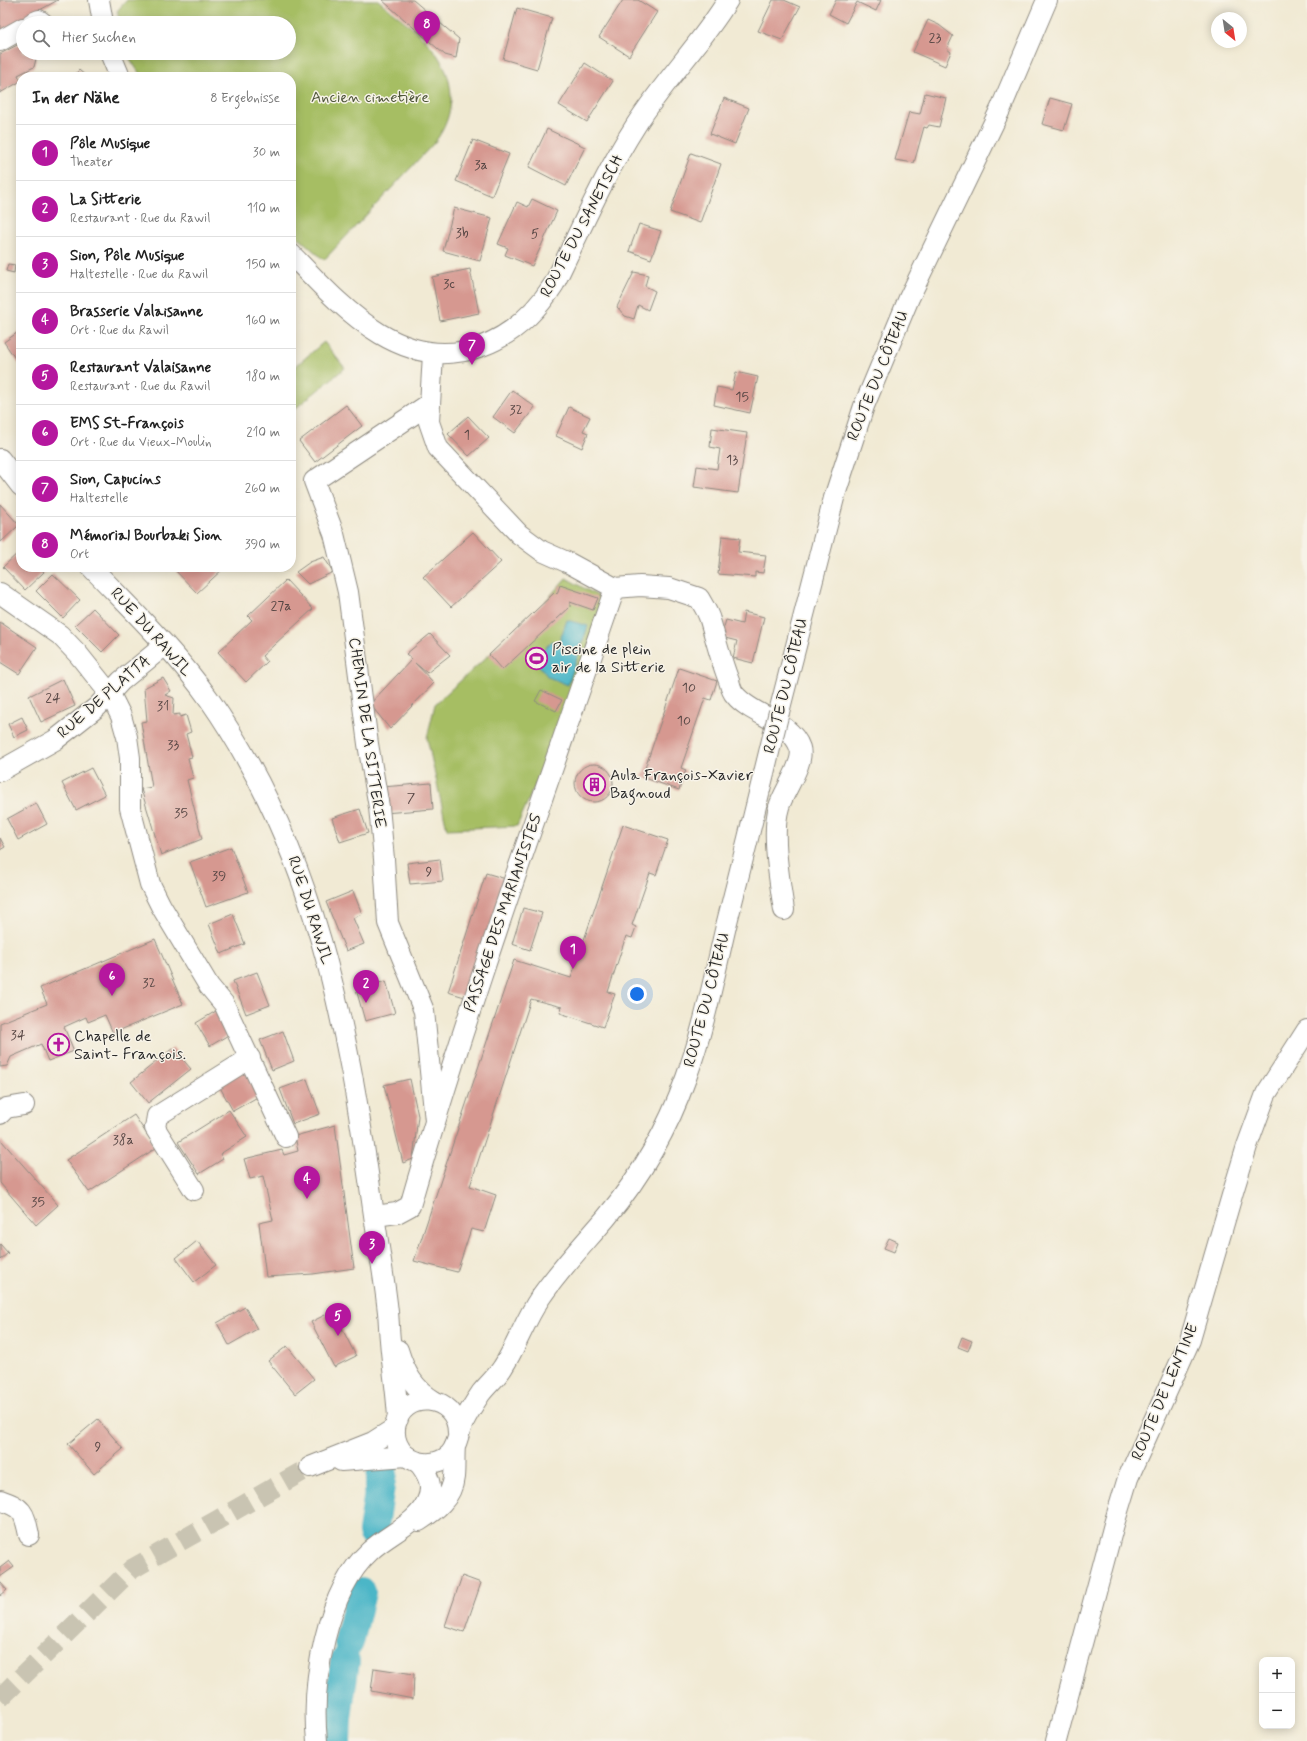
<!DOCTYPE html>
<html lang="de">
<head>
<meta charset="utf-8">
<style>
  :root { --surface:#fff; --page:#f6f6f6; --text:#222; --muted:#767676; --line:#e0e0e0; --accent:#b5179e }
  body { margin:0; font-family:Mynerve,sans-serif; background:var(--page); color:var(--text) }
  .controls { position:absolute; right:12px; bottom:12px; display:grid; overflow:hidden; border-radius:8px; box-shadow:0 2px 10px #0003 }
  .controls button { width:36px; height:36px; display:grid; place-items:center; padding:0; border:0; border-bottom:1px solid var(--line); background:var(--surface); color:var(--text); font:20px sans-serif }
  .compass { position:absolute; left:1211px; top:12px; width:36px; height:36px; border-radius:50%; background:var(--surface); box-shadow:0 2px 10px #0003; rotate:150deg }
  .you { position:absolute; left:637px; top:994px; width:14px; height:14px; margin:-10px; border:3px solid #fff; border-radius:50%; background:#1a73e8; box-shadow:0 0 0 6px #1a73e833 }
  .badge { display:grid; place-items:center; width:26px; height:26px; border-radius:50%; background:var(--accent); color:#fff; font-size:13px; font-weight:700 }
  .pin { position:absolute; translate:-50% -33px; filter:drop-shadow(0 1px 2px #0008) }
  .pin::after { content:''; position:absolute; top:21px; width:14px; height:12px; background:inherit; clip-path:polygon(0 0,100% 0,50% 100%) }
  .list { margin:0; padding:0; list-style:none }
  h2 { display:flex; justify-content:space-between; align-items:center; height:52px; margin:0; padding:0 16px; font-size:17px }
  h2 small { font-size:13px; font-weight:400; color:var(--muted) }
  .list li { display:grid; grid-template-columns:26px 1fr auto; gap:12px; align-items:center; box-sizing:border-box; height:56px; padding:0 16px; border-top:1px solid var(--line) }
  .list b { display:block; font-size:15px; white-space:nowrap }
  .list p { margin:0; font-size:13px; white-space:nowrap; color:var(--muted) }
  .list em { font-size:13px; font-style:normal; color:var(--muted) }
  .icon { flex:none; width:22px; height:22px; fill:none; stroke:currentColor; stroke-width:2; stroke-linecap:round; stroke-linejoin:round }
  .map { position:relative; flex:none; width:1307px; height:1741px; overflow:hidden }
  .search { position:absolute; background:var(--surface); box-shadow:0 2px 10px #0003; left:16px; top:16px; width:280px; height:44px; display:flex; align-items:center; gap:10px; box-sizing:border-box; padding:0 14px; border-radius:22px; color:var(--muted); font-size:15px }
  .panel { position:absolute; background:var(--surface); box-shadow:0 2px 10px #0003; left:16px; top:72px; width:280px; height:500px; border-radius:16px }
  .map>svg:first-child { display:block }
  .green { fill:#a6be64; stroke:#687448 }
  .water { fill:#4bb6c7; stroke:#3b7079 }
  .lines { fill:none; stroke-linecap:round; stroke-linejoin:round }
  .river { stroke:#4bb6c7; stroke-width:30 }
  .building { fill:#d69890 }
  .minor-tunnel { stroke:#c9c4b2; stroke-width:20; stroke-dasharray:20 10; stroke-linecap:butt }
  .minor-casing { stroke:#8e8a80; stroke-width:22 }
  .minor { stroke:#fff; stroke-width:20 }
  .minor-bridge-casing { stroke:#8e8a80; stroke-width:22; stroke-linecap:butt }
  .minor-bridge { stroke:#fff; stroke-width:20 }
  .labels { text-anchor:middle; dominant-baseline:central; stroke-width:3; stroke-linejoin:round; paint-order:stroke }
  .number-label { font-size:14px; fill:#564644 }
  .park-label { font-size:16px; fill:#50573c; stroke:#f7f3e8 }
  .street-label { font-size:16px; fill:#2b2b2b; stroke:#f7f3e8 }
  .poi-label { font-size:16px; fill:#2b2b2b; stroke:#f7f3e8; text-anchor:start }
</style>
</head>
<body>
<div class="map">
<svg width="1307" height="1741" viewBox="0 0 1307 1741">
  <rect width="100%" height="100%" fill="#f7f3e8"/>
  <filter id="ink" filterUnits="userSpaceOnUse"><feTurbulence type="fractalNoise" baseFrequency=".025" numOctaves="2"/><feDisplacementMap in="SourceGraphic" scale="8" xChannelSelector="R" yChannelSelector="G"/><feConvolveMatrix kernelMatrix="1 2 1 2 8 2 1 2 1" color-interpolation-filters="sRGB"/></filter>
  <filter id="wash" filterUnits="userSpaceOnUse"><feTurbulence type="fractalNoise" baseFrequency=".012" numOctaves="4" result="noise"/><feDisplacementMap in="SourceGraphic" scale="16" xChannelSelector="R" yChannelSelector="G"/><feGaussianBlur stdDeviation="0.9" result="paint"/><feColorMatrix in="noise" values="0 0 0 0 0 0 0 0 0 0 0 0 0 0 0 0 0 1.4 0 .05"/><feComposite in="paint" operator="in"/></filter>
  <g filter="url(#wash)">
    <rect width="100%" height="100%" fill="#f1ead4"/>
    <g class="green">
      <path d="M127,0h251c33,28 74,52 73,100 -1,16 -7,30 -16,42l-111,118 -33,-29v-154h-149l-16,-24h163v-30h-169l-3,-12z"/>
      <polygon points="324,342 345,368 291,412 291,370"/>
      <polygon points="566,578 605,600 566,716 517,826 447,829 427,738 435,704 536,612"/>
    </g>
    <polygon class="water" points="567,620 588,626 568,685 548,677 534,659 552,641 559,643"/>
    <g class="lines">
      <g class="river">
        <polyline points="373,1532 383,1466"/>
        <polyline points="349,1642 361,1592"/>
        <polyline points="336,1741 337,1717 345,1661"/>
      </g>
    </g>
    <g id="blocks">
      <g class="building">
        <polygon points="0,0 58,0 0,32"/>
        <polygon points="382,0 413,0 459,39 456,58 445,55"/>
        <polygon points="623,0 638,0 657,12 629,56 599,37"/>
        <polygon points="773,0 784,0 800,7 782,40 758,31"/>
        <polygon points="836,0 881,0 876,11 857,2 846,23 829,14"/>
        <polygon points="517,8 552,18 537,69 503,59"/>
        <polygon points="928,20 939,25 953,36 947,49 951,52 945,66 913,52"/>
        <polygon points="23,42 23,53 32,53 36,59 34,67 18,75 21,81 0,93 0,54"/>
        <polygon points="585,63 613,81 587,122 559,105"/>
        <polygon points="79,70 87,77 73,77"/>
        <polygon points="925,93 946,98 939,127 929,125 927,128 924,127 914,163 895,160 909,112 920,114"/>
        <polygon points="724,98 749,108 735,144 710,134"/>
        <polygon points="1050,98 1072,104 1064,130 1042,124"/>
        <polygon points="547,129 585,147 566,186 529,167"/>
        <polygon points="473,140 509,154 492,196 456,181"/>
        <polygon points="691,153 721,164 700,223 670,212"/>
        <polygon points="532,199 557,211 532,266 505,255 508,248 498,244 517,202 528,207"/>
        <polygon points="454,208 492,218 480,261 443,251"/>
        <polygon points="639,224 661,231 651,259 629,251"/>
        <polygon points="8,264 15,265 14,273 6,271"/>
        <polygon points="470,269 479,313 440,321 432,277"/>
        <polygon points="634,272 648,275 645,286 655,291 648,310 638,305 634,319 625,316 617,307"/>
        <polygon points="21,330 21,367 4,342"/>
        <polygon points="736,372 758,377 750,413 714,405 717,387 732,390"/>
        <polygon points="512,390 535,407 515,433 493,417"/>
        <polygon points="346,405 362,426 315,462 299,441"/>
        <polygon points="569,407 590,417 583,431 588,433 582,448 556,436"/>
        <polygon points="468,416 489,438 469,456 448,434"/>
        <polygon points="712,428 747,433 738,493 694,487 697,466 717,469 720,449 710,447"/>
        <polygon points="0,504 19,525 0,543"/>
        <polygon points="473,532 501,562 451,607 423,577"/>
        <polygon points="722,536 740,538 738,552 766,555 763,573 755,572 755,577 718,574"/>
        <polygon points="21,550 21,567 39,567 44,572 25,590 3,567"/>
        <polygon points="324,557 333,572 308,584 296,572 310,562"/>
        <polygon points="172,567 225,567 197,593"/>
        <polygon points="53,574 80,600 63,618 36,591"/>
        <polygon points="286,580 313,609 262,656 267,662 246,682 218,652 252,620 248,616"/>
        <polygon points="560,585 598,598 593,610 570,602 570,607 502,670 489,655 555,592 557,594"/>
        <polygon points="93,608 119,635 102,652 75,625"/>
        <polygon points="744,612 764,617 753,663 733,658 737,641 721,637 726,620 742,624"/>
        <polygon points="0,622 37,647 19,674 0,662"/>
        <polygon points="430,634 450,655 427,673 415,663 434,683 390,729 370,704 412,659 406,654"/>
        <polygon points="679,668 717,681 711,700 705,698 681,768 686,770 679,790 642,777"/>
        <polygon points="163,678 171,691 165,695 174,698 173,715 180,714 180,717 186,715 191,732 186,734 192,757 188,758 193,778 187,780 202,839 161,855 141,789 152,787 141,722 147,721 144,688"/>
        <polygon points="63,679 75,706 41,722 29,696"/>
        <polygon points="541,690 562,700 556,711 535,701"/>
        <polygon points="22,717 28,730 14,737 8,724"/>
        <circle cx="594" cy="783" r="19"/>
        <polygon points="91,768 105,795 76,810 62,783"/>
        <polygon points="431,783 433,809 384,813 382,787"/>
        <polygon points="36,803 47,824 18,840 7,819"/>
        <polygon points="360,809 368,833 340,842 332,818"/>
        <polygon points="623,825 668,840 656,875 650,873 632,925 636,927 632,938 626,936 608,992 615,994 603,1027 560,1013 562,1007 531,999 470,1186 496,1195 484,1232 471,1229 457,1272 414,1261 514,960 571,978"/>
        <polygon points="0,838 5,847 0,850"/>
        <polygon points="231,847 248,892 206,907 190,862"/>
        <polygon points="440,859 443,881 410,884 407,863"/>
        <polygon points="486,873 506,879 468,998 448,992"/>
        <polygon points="353,891 362,914 353,918 364,944 346,951 326,902"/>
        <polygon points="523,908 542,913 530,950 512,944"/>
        <polygon points="233,914 245,944 221,954 209,924"/>
        <polygon points="155,939 183,1004 113,1033 105,1015 88,1022 86,1017 64,1027 74,1051 48,1061 41,1044 11,1057 7,1066 0,1067 0,1023 47,1004 40,988"/>
        <polygon points="257,972 270,1005 246,1014 233,981"/>
        <polygon points="386,981 395,1013 365,1021 356,989"/>
        <polygon points="216,1011 230,1034 210,1046 196,1023"/>
        <polygon points="283,1031 294,1061 272,1070 260,1040"/>
        <polygon points="173,1048 191,1069 148,1103 131,1082"/>
        <polygon points="245,1066 261,1095 233,1111 217,1082"/>
        <polygon points="307,1079 320,1114 293,1124 280,1089"/>
        <polygon points="410,1079 418,1116 413,1159 403,1163 384,1085"/>
        <polygon points="229,1110 247,1137 220,1154 223,1159 199,1174 178,1142"/>
        <polygon points="134,1115 156,1148 89,1192 66,1160"/>
        <polygon points="335,1125 354,1268 313,1274 266,1277 259,1223 273,1220 263,1176 250,1179 244,1159 282,1150 284,1155 298,1151 295,1136"/>
        <polygon points="1,1140 58,1205 36,1225 0,1183 0,1142"/>
        <polygon points="889,1238 898,1242 894,1252 884,1248"/>
        <polygon points="197,1241 216,1265 194,1282 176,1258"/>
        <polygon points="0,1244 8,1253 0,1260"/>
        <polygon points="245,1307 257,1329 229,1345 217,1323"/>
        <polygon points="333,1311 356,1356 334,1367 311,1322"/>
        <polygon points="962,1337 972,1341 968,1351 958,1347"/>
        <polygon points="287,1346 314,1379 295,1394 268,1361"/>
        <polygon points="98,1419 123,1449 94,1474 68,1444"/>
        <polygon points="9,1561 14,1567 0,1577 0,1568"/>
        <polygon points="462,1576 481,1583 464,1632 445,1626"/>
        <polygon points="0,1582 7,1590 0,1596"/>
        <polygon points="374,1668 414,1674 413,1699 371,1691"/>
      </g>
    </g>
  </g>
  <g filter="url(#ink)">
    <use href="#blocks" fill-opacity="0" stroke="#8e8a80" stroke-width="1"/>
    <g class="lines">
      <polyline class="minor-tunnel" points="0,1698 132,1569 310,1467"/>
      <defs>
        <g id="minor">
          <polyline points="99,0 103,23"/>
          <polyline points="32,23 39,20 43,23"/>
          <polyline points="0,41 23,28"/>
          <polyline points="110,53 120,77"/>
          <path d="M291,254c50,52 111,122 191,92 32,-12 54,-34 72,-62 26,-53 50,-109 82,-159 28,-44 65,-81 92,-125"/>
          <path d="M433,354l-4,68 9,26 81,86 23,17 27,12 46,25 25,-2 29,2 30,10c4,7 9,14 11,22 6,20 11,41 19,61 1,4 3,11 6,14 17,21 55,25 65,53 5,15 -17,44 -21,59 -8,26 1,77 5,103"/>
          <polyline points="429,404 314,481 334,534 348,592 368,744 379,807 384,859 388,923 424,1011 435,1121"/>
          <polyline points="0,459 21,486"/>
          <path d="M91,567c41,43 84,84 118,132 106,152 138,324 163,502 5,37 12,74 16,111 1,10 1,19 2,28 2,27 7,53 8,79"/>
          <polyline points="0,593 60,635 78,654 110,694 121,716 127,737 130,758 130,808 150,884 161,906 209,986 224,1004 286,1137"/>
          <polyline points="779,712 834,498 864,406 909,298 1001,108 1047,0"/>
          <polyline points="0,771 55,740 97,707 121,681 165,645"/>
          <polyline points="0,1114 6,1108 24,1105"/>
          <polyline points="194,1190 155,1128 157,1116 250,1058"/>
          <path d="M375,1216l22,-3 13,-7c60,-209 135,-413 205,-618"/>
          <path d="M398,1350c7,23 16,39 36,51"/>
          <path d="M458,1434c1,-41 -58,-46 -63,-6 -1,10 3,20 10,27 13,11 33,11 45,-1 8,-9 8,-21 13,-31 5,-10 12,-21 18,-30 7,-9 16,-16 22,-26 14,-22 22,-47 37,-69 20,-29 43,-53 66,-80 34,-41 62,-89 80,-140 18,-49 28,-101 40,-152 16,-63 32,-127 47,-190"/>
          <polyline points="341,1461 407,1456"/>
          <polyline points="310,1467 373,1442 395,1428"/>
          <path d="M0,1500c23,8 24,11 29,35"/>
          <path d="M419,1521c16,-10 33,-23 35,-44 1,-10 0,-21 1,-31"/>
          <path d="M317,1741c-6,-58 9,-150 53,-190 18,-17 47,-27 57,-50 7,-15 1,-27 -9,-39"/>
          <polyline points="1056,1741 1114,1524 1128,1478 1190,1340 1233,1192 1247,1146 1266,1094 1307,1030"/>
        </g>
      </defs>
      <use href="#minor" class="minor-casing"/>
      <use href="#minor" class="minor"/>
      <defs>
        <polyline id="minor-bridge" points="773,736 779,712"/>
      </defs>
      <use href="#minor-bridge" class="minor-bridge-casing"/>
      <use href="#minor-bridge" class="minor-bridge"/>
    </g>
  </g>
  <defs>
    <symbol id="stadium-ring" viewBox="-11 -11 22 22"><circle r="9.5" fill="#f7f3e8" stroke="#b5179e" stroke-width="1.5"/><path d="M0-5a6.5 5 0 1 0 0 10a6.5 5 0 1 0 0-10ZM-3.5-1.8h7v3.6h-7Z" fill="#b5179e"/></symbol>
    <symbol id="building-ring" viewBox="-11 -11 22 22"><circle r="9.5" fill="#f7f3e8" stroke="#b5179e" stroke-width="1.5"/><path d="M-4-6H4V6H1V3H-1V6H-4ZM-2.5-4.3h1.7v1.8h-1.7ZM.8-4.3h1.7v1.8H.8ZM-2.5-1h1.7V.8h-1.7ZM.8-1h1.7V.8H.8Z" fill="#b5179e"/></symbol>
    <symbol id="church-ring" viewBox="-11 -11 22 22"><circle r="9.5" fill="#f7f3e8" stroke="#b5179e" stroke-width="1.5"/><path d="M-1.2-6h2.4v3.5h3.3v2.4h-3.3V6h-2.4V-.1h-3.3v-2.4h3.3Z" fill="#b5179e"/></symbol>
  </defs>
  <g fill-rule="evenodd">
    <use href="#stadium-ring" x="524" y="646" width="25" height="25"/>
    <use href="#building-ring" x="582" y="772" width="25" height="25"/>
    <use href="#church-ring" x="46" y="1032" width="25" height="25"/>
  </g>
  <g class="labels">
    <g class="number-label">
      <text x="935" y="38">23</text>
      <text x="481" y="165">3a</text>
      <text x="462" y="233">3b</text>
      <text x="535" y="234">5</text>
      <text x="449" y="284">3c</text>
      <text x="742" y="397">15</text>
      <text x="516" y="410">32</text>
      <text x="467" y="435">1</text>
      <text x="732" y="460">13</text>
      <text x="281" y="606">27a</text>
      <text x="689" y="688">10</text>
      <text x="53" y="698">24</text>
      <text x="163" y="706">31</text>
      <text x="684" y="721">10</text>
      <text x="173" y="745">33</text>
      <text x="411" y="798">7</text>
      <text x="181" y="813">35</text>
      <text x="429" y="872">9</text>
      <text x="219" y="876">39</text>
      <text x="149" y="983">32</text>
      <text x="18" y="1035">34</text>
      <text x="123" y="1140">38a</text>
      <text x="38" y="1202">35</text>
      <text x="98" y="1447">9</text>
    </g>
    <g class="park-label">
      <text x="370" y="97">Ancien cimetière</text>
    </g>
    <g class="street-label">
      <text transform="translate(582 226) rotate(-62)">ROUTE DU SANETSCH</text>
      <text transform="translate(878 376) rotate(-68)">ROUTE DU CÔTEAU</text>
      <text transform="translate(151 632) rotate(48)">RUE DU RAWIL</text>
      <text transform="translate(786 686) rotate(-76)">ROUTE DU CÔTEAU</text>
      <text transform="translate(104 697) rotate(-41)">RUE DE PLATTA</text>
      <text transform="translate(367 733) rotate(82)">CHEMIN DE LA SITTERIE</text>
      <text transform="translate(310 910) rotate(72)">RUE DU RAWIL</text>
      <text transform="translate(503 913) rotate(-71)">PASSAGE DES MARIANISTES</text>
      <text transform="translate(707 1000) rotate(-75)">ROUTE DU CÔTEAU</text>
      <text transform="translate(1165 1392) rotate(-67)">ROUTE DE LENTINE</text>
    </g>
    <g class="poi-label">
      <text x="552" y="649">Piscine de plein<tspan x="552" dy="18">air de la Sitterie</tspan></text>
      <text x="610" y="775">Aula François-Xavier<tspan x="610" dy="18">Bagnoud</tspan></text>
      <text x="74" y="1036">Chapelle de<tspan x="74" dy="18">Saint- François.</tspan></text>
    </g>
  </g>
</svg>
<div class="controls">
<button>+</button>
<button>−</button>
</div>
<svg class="compass" viewBox="-18 -18 36 36"><path d="M0-13l5 13h-10z" fill="#e53935"/><path d="M0 13l5-13h-10z" fill="#767676"/></svg>
<div class="you"></div>
<div class="pin badge" style="left:573px;top:969px">1</div>
<div class="pin badge" style="left:366px;top:1003px">2</div>
<div class="pin badge" style="left:372px;top:1264px">3</div>
<div class="pin badge" style="left:307px;top:1199px">4</div>
<div class="pin badge" style="left:338px;top:1336px">5</div>
<div class="pin badge" style="left:112px;top:996px">6</div>
<div class="pin badge" style="left:472px;top:365px">7</div>
<div class="pin badge" style="left:427px;top:44px">8</div>
<div class="search"><svg class="icon" aria-label="search" viewBox="0 0 24 24"><circle cx="10" cy="10" r="6"/><path d="M15 15l6 6"/></svg>Hier suchen</div>
<section class="panel">
<h2>In der Nähe<small>8 Ergebnisse</small></h2>
<ul class="list">
<li><span class="badge">1</span><div><b>Pôle Musique</b><p>Theater</p></div><em>30 m</em></li>
<li><span class="badge">2</span><div><b>La Sitterie</b><p>Restaurant · Rue du Rawil</p></div><em>110 m</em></li>
<li><span class="badge">3</span><div><b>Sion, Pôle Musique</b><p>Haltestelle · Rue du Rawil</p></div><em>150 m</em></li>
<li><span class="badge">4</span><div><b>Brasserie Valaisanne</b><p>Ort · Rue du Rawil</p></div><em>160 m</em></li>
<li><span class="badge">5</span><div><b>Restaurant Valaisanne</b><p>Restaurant · Rue du Rawil</p></div><em>180 m</em></li>
<li><span class="badge">6</span><div><b>EMS St-François</b><p>Ort · Rue du Vieux-Moulin</p></div><em>210 m</em></li>
<li><span class="badge">7</span><div><b>Sion, Capucins</b><p>Haltestelle</p></div><em>260 m</em></li>
<li><span class="badge">8</span><div><b>Mémorial Bourbaki Sion</b><p>Ort</p></div><em>390 m</em></li>
</ul>
</section>
</div>
</body>
</html>
